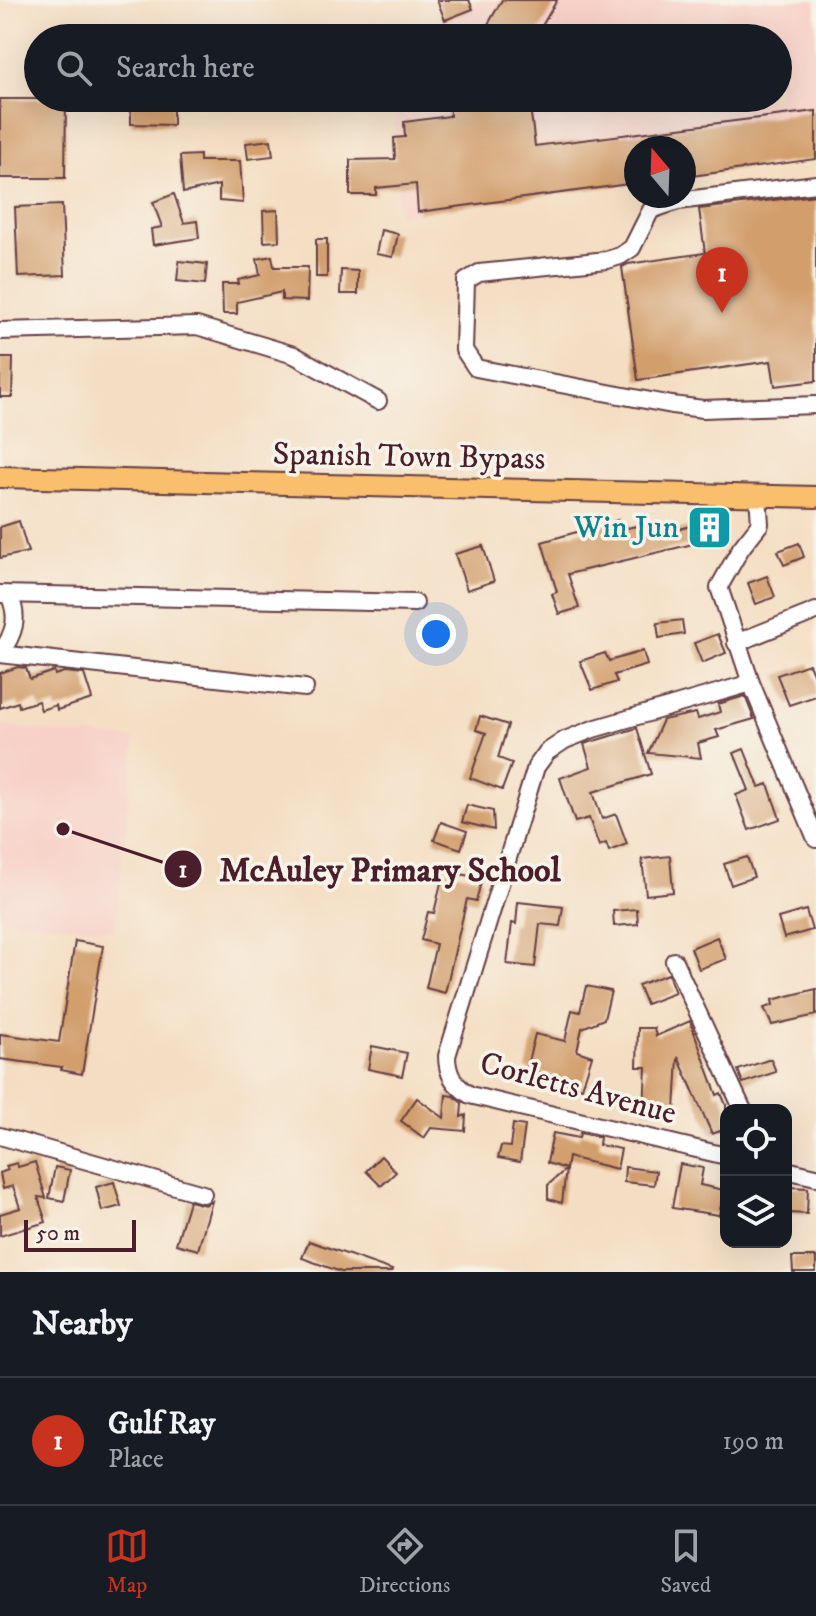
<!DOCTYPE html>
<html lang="en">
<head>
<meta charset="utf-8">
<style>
  :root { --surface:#171b24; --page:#242831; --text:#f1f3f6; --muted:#9ea1a6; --line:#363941; --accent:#c8321e }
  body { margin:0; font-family:"IM FELL DW Pica",serif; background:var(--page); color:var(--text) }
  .controls { position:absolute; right:24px; bottom:24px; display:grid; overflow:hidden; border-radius:16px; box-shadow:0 8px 32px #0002 }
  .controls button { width:72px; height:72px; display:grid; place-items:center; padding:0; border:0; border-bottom:2px solid var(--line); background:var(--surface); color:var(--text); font:40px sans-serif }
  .compass { position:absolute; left:624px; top:136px; width:72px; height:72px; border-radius:50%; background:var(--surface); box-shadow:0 8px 32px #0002; rotate:341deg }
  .scale { position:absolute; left:24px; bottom:20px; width:112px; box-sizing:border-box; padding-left:8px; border:4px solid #4a1f2b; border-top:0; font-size:22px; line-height:28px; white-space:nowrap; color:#4a1f2b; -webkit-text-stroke:6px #f7f3e8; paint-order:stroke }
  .you { position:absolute; left:436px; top:634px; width:28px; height:28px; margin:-20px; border:6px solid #fff; border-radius:50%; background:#1a73e8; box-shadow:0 0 0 12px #1a73e833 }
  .badge { display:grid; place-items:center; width:52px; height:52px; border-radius:50%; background:var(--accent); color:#fff; font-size:26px; font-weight:700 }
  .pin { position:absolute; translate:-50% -66px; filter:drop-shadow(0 2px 4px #0008) }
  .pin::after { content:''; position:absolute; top:42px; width:28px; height:24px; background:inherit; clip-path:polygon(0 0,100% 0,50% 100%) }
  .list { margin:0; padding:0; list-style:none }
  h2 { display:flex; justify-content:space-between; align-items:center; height:104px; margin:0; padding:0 32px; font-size:34px }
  h2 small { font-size:26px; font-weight:400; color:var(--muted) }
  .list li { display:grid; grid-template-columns:52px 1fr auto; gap:24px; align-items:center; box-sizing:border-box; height:128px; padding:0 32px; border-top:2px solid var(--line) }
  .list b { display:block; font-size:30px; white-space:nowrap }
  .list p { margin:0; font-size:26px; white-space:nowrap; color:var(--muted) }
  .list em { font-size:26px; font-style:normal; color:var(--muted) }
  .icon { flex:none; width:44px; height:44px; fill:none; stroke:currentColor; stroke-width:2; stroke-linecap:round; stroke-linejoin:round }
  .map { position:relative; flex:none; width:816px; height:1272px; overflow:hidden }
  .search { position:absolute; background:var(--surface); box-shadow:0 8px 32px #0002; left:24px; right:24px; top:24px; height:88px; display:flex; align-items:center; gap:20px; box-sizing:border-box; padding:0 28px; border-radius:44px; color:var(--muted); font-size:30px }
  .sheet { height:232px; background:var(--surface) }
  nav { display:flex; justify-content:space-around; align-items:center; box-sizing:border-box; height:112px; border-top:2px solid var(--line); background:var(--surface); font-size:22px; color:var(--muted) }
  nav a { display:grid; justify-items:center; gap:4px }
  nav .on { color:var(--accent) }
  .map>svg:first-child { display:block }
  .built { fill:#f7d1c7 }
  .building { fill:#d29e6c }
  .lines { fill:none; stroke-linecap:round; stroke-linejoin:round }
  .minor-casing { stroke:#643c42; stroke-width:20 }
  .major-casing { stroke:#643c42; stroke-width:24 }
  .minor { stroke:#fff; stroke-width:16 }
  .major { stroke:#f9bf6d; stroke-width:20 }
  .labels { text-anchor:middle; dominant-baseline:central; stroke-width:7; stroke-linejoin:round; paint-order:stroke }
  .street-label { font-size:32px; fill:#4a1f2b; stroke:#f7f3e8 }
  .culture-label { font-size:32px; fill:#0d838f; stroke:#f7f3e8; text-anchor:end }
  .leader { fill:none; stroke:#4a1f2b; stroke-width:3 }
  .callout-dot { fill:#4a1f2b; stroke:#f7f3e8; stroke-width:3 }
  .mark-label { font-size:24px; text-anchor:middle; font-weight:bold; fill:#fff }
  .callout-label { font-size:34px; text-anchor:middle; font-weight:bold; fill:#4a1f2b; stroke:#f7f3e8; stroke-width:7; stroke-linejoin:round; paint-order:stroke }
</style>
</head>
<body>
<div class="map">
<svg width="816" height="1272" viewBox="0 0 816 1272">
  <rect width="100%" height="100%" fill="#f7f3e8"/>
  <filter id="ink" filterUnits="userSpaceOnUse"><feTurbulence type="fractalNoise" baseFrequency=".0125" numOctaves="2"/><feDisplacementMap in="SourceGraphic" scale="16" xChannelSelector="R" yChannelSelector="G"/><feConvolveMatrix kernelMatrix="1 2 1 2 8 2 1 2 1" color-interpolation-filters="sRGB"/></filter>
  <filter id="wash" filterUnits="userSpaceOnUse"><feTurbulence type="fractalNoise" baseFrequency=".006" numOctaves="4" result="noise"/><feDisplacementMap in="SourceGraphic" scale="32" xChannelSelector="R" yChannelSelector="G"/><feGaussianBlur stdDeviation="1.8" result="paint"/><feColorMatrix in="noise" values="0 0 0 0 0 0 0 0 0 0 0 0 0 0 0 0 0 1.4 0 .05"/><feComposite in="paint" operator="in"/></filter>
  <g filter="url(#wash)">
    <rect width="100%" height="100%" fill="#f4dec3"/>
    <g class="built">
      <polygon points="479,0 816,0 816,159 684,177 684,148 636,148 636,183 398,215 394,98 778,98 778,38 417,38 445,20 473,9"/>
      <polygon points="0,726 135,739 115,930 0,919"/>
    </g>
    <g id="blocks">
      <g class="building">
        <polygon points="437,0 469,0 473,9 445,20"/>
        <polygon points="502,0 557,0 535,38 480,38"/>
        <polygon points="449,98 529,98 535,146 816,111 816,159 684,177 684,148 636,148 636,183 418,212 416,184 376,188 376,195 350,195 350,160 395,159 394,138 405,137 404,122 450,116"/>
        <polygon points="0,99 66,99 65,178 0,178"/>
        <polygon points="131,101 173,101 173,125 131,124"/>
        <polygon points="271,140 273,156 248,159 246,143"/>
        <polygon points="200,155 200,161 240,161 243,203 219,201 219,185 183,193 180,156"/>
        <polygon points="174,194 184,223 197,221 199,238 153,245 151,229 162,227 153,202"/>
        <polygon points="816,195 816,381 775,386 771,361 638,380 622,267 628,264 705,253 699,209"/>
        <polygon points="62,205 65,275 18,277 15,207"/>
        <polygon points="278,210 279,241 264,242 263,211"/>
        <polygon points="381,230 398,234 393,257 376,254"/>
        <rect x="316" y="239" width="11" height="38"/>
        <polygon points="272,256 274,267 308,267 307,301 282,300 282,292 237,302 237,314 223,314 222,284 239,284 238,280 260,275 257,259"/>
        <polygon points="179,261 207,264 205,284 177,281"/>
        <polygon points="341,270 358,271 358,294 340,294"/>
        <polygon points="0,358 13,358 12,397 0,397"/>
        <polygon points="716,518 721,532 696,540 697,543 568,574 579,608 559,614 552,594 557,592 542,542 618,520 619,525 626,524 627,528 646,524 647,531 675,524 677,530"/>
        <polygon points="19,521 28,552 0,558 0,527"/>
        <polygon points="799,543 804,557 784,565 778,551"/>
        <polygon points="483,546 494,581 467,590 455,554"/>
        <polygon points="767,576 775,597 756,604 748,583"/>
        <polygon points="682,620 684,634 659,638 657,623"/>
        <polygon points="718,634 726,653 702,663 694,643"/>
        <polygon points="643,651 647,665 614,675 617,682 592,690 580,661 605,653 609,661"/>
        <polygon points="809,664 816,680 816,696 789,705 777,675"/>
        <polygon points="18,667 26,668 30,679 54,671 55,675 64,672 84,674 92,699 57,710 56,705 41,710 38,701 19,707 18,702 0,708 0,673"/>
        <polygon points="745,696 754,719 716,730 719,737 698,743 701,758 648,753 663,720 696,713 698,719 720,712 718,704"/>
        <polygon points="480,716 508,725 498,758 512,763 502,790 470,778 486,733 476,730"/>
        <polygon points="637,728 651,774 593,792 602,819 616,814 627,844 609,851 606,843 599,846 589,818 575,822 560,778 591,767 584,744"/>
        <polygon points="744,749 759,787 768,784 780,819 749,830 736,795 749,790 734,753"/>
        <polygon points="467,805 493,811 494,830 462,822"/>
        <polygon points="441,822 467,831 461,849 434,840"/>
        <polygon points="670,856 673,892 646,895 642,859"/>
        <polygon points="747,857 754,877 731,885 724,864"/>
        <polygon points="444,870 482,879 476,901 467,899 445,993 426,988 436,944 421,940 428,912 434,913"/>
        <polygon points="518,902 563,907 560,926 540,924 535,967 507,964 512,923 516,924"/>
        <polygon points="637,909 638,924 614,926 613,911"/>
        <polygon points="806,910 812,930 784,938 778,918"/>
        <polygon points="717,937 726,959 699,969 691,948"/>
        <polygon points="75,941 103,946 82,1074 61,1070 62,1067 0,1059 0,1034 59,1042"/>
        <polygon points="668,974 675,993 646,1004 638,985"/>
        <polygon points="586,986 611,991 604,1019 582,1028 577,1051 592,1056 582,1088 554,1079 555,1076 526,1069 535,1034 565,1041 572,1010 580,1012"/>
        <polygon points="816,989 816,1015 772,1025 764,1008 773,1005 772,1000"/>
        <polygon points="690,1021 717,1095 721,1093 726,1105 726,1129 712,1134 678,1057 675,1111 644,1110 646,1067 637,1067 638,1028 654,1028 656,1036"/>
        <polygon points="372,1046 407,1053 402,1076 368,1069"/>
        <polygon points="771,1059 776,1072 743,1083 738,1070"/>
        <polygon points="446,1095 453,1096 462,1103 461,1117 466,1115 465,1131 431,1128 424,1138 401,1121 417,1098 444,1118"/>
        <polygon points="513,1124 525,1126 520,1162 498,1158 501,1146 510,1147"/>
        <polygon points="553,1133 579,1138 580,1133 600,1137 599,1145 621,1149 617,1169 568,1157 566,1169 547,1163"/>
        <polygon points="381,1156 396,1172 381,1186 366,1171"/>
        <polygon points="35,1162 46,1198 38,1197 46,1222 0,1236 0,1214 20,1208 13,1186 3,1189 0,1173 8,1170 6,1166 17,1163 18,1167"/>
        <polygon points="680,1164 703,1168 700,1185 724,1190 719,1215 672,1208"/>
        <polygon points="55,1167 70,1170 64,1201 49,1198"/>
        <polygon points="625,1167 656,1171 654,1185 624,1182"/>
        <polygon points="566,1169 562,1203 548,1199 548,1185"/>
        <polygon points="114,1182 121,1206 102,1211 96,1187"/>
        <polygon points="789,1187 808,1188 807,1214 788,1213"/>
        <polygon points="189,1201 205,1205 212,1201 198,1250 176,1244"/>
        <polygon points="309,1241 392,1270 391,1272 341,1272 302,1258"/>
        <polygon points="792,1257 816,1257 816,1272 793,1272"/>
      </g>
    </g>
  </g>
  <g filter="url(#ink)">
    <use href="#blocks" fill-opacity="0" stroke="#643c42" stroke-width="2"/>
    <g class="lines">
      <defs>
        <g id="minor">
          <polyline points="816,184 678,201 651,210 632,248 620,256 607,260 479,273 466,281 464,350 476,368 672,405 703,409 816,405"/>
          <polyline points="0,331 197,326 294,355 378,401"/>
          <polyline points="758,495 760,524 741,548 719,587 751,683 816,839"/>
          <polyline points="0,594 415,603"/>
          <polyline points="736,643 816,611"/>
          <polyline points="0,654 305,688"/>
          <path d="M0,654c14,-20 20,-36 9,-59"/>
          <polyline points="674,961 743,1110"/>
          <polyline points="0,1136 203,1194"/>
          <path d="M726,1156l-256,-61c-16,-10 -23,-21 -23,-39l89,-289 11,-15 18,-12 28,-11 158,-46"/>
          <polyline points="786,1170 816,1177"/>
        </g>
        <polyline id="major" points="0,477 816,497"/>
      </defs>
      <use href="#minor" class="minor-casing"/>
      <use href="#major" class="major-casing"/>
      <use href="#minor" class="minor"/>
      <use href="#major" class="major"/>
    </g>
  </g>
  <defs>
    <symbol id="building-square" viewBox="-11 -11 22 22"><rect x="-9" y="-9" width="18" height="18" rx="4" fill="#0f9aa8" stroke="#f7f3e8"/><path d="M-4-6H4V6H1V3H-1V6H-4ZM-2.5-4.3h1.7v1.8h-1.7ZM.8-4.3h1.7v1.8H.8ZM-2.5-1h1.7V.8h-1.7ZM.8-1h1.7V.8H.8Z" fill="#fff"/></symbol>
  </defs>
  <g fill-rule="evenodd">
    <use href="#building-square" x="684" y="502" width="51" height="51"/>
  </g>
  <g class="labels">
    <g class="street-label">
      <text transform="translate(409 457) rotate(1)">Spanish Town Bypass</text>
      <text transform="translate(578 1089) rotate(15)">Corletts Avenue</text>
    </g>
    <g class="culture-label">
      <text x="679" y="528">Win Jun</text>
    </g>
  </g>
  <path class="leader" d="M63 829L183 869"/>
  <g class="callout-dot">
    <circle cx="63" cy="829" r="8"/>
    <circle cx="183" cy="869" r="20"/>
  </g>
  <g class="mark-label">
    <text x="183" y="877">1</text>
  </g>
  <g class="callout-label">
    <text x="390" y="881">McAuley Primary School</text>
  </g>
</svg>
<div class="controls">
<button><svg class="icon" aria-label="locate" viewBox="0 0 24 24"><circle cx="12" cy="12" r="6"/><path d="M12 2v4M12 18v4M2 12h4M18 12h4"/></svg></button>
<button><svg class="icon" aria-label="layers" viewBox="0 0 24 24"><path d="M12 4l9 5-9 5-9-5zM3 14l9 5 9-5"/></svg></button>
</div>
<svg class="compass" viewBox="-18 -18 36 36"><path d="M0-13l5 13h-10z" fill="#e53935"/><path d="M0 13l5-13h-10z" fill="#9ea1a6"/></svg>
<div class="scale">50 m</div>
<div class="you"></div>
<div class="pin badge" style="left:722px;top:313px">1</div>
<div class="search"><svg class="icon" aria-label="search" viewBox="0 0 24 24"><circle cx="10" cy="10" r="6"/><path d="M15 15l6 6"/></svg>Search here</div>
</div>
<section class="sheet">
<h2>Nearby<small></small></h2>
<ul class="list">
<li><span class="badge">1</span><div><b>Gulf Ray</b><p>Place</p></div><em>190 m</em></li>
</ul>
</section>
<nav>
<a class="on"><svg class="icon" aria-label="map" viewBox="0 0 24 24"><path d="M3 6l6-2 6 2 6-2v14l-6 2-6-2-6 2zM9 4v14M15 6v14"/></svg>Map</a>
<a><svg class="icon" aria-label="directions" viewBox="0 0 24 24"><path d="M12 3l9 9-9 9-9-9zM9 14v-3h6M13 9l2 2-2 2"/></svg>Directions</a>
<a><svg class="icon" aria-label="saved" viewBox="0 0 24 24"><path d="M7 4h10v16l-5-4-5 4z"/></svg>Saved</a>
</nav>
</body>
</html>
